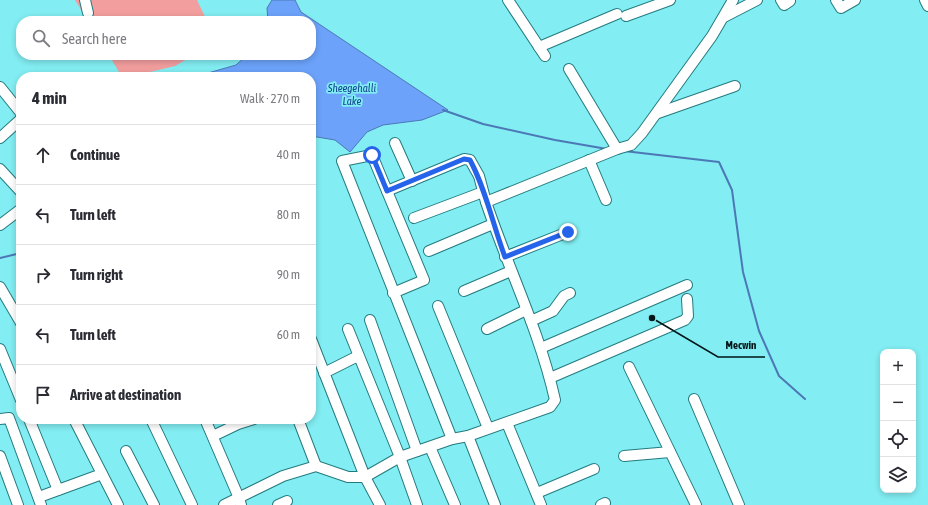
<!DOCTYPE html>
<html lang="en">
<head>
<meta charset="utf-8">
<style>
  :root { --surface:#fff; --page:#f7f7f7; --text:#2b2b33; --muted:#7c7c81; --line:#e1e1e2 }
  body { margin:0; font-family:"Asap Condensed",sans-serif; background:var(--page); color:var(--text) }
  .controls { position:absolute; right:12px; bottom:12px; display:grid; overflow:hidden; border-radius:8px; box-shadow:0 2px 6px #0003 }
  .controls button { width:36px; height:36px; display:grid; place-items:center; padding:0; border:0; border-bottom:1px solid var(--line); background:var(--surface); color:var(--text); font:20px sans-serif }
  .stop { position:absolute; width:12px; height:12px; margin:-9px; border:3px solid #2563eb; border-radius:50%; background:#fff }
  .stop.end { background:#2563eb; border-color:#fff; box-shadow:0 1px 4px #0008 }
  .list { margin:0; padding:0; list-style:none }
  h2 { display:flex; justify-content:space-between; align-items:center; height:52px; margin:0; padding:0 16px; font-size:17px }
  h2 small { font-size:13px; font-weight:400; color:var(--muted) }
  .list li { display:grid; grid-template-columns:26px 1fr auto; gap:12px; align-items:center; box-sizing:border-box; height:60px; padding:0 16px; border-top:1px solid var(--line) }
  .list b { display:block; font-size:15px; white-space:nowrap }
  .list em { font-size:13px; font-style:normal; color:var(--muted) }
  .icon { flex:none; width:22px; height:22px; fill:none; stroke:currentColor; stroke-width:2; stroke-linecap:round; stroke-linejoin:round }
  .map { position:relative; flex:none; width:928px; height:505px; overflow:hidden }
  .search { position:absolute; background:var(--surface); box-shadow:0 2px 6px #0003; left:16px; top:16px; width:300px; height:44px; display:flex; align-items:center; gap:10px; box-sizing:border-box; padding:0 14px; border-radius:16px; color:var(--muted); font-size:15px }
  .panel { position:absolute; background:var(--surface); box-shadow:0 2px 6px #0003; left:16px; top:72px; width:300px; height:352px; border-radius:16px }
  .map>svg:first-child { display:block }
  .green { fill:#f39e9e }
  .water { fill:#6ca2fa; stroke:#4c78b6 }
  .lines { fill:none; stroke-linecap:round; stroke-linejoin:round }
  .stream { stroke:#4c78b6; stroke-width:2 }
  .minor-casing { stroke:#247b7f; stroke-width:12 }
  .minor { stroke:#fff; stroke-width:10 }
  .route { stroke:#2563eb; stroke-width:5 }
  .labels { text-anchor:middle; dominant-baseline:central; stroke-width:3.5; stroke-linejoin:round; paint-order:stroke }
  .water-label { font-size:11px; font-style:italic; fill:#10428e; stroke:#82edf2 }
  .leader { fill:none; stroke:#011618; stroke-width:1.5 }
  .callout-dot { fill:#011618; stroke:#82edf2; stroke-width:1.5 }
  .callout-label { font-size:11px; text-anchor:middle; font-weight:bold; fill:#011618; stroke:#82edf2; stroke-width:3.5; stroke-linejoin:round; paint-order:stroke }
</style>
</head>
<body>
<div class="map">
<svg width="928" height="505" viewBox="0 0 928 505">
  <rect width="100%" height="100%" fill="#82edf2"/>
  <g class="green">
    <polygon points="75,0 197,0 207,21 88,21"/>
    <polygon points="109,55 194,55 175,66 129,77 122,77"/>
  </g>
  <polygon class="water" points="272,0 295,0 301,12 448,110 422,120 383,125 367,132 350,152 335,140 311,136 311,77 194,77 236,65 247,55 311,55 311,21 268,21 267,8"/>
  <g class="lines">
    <g class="stream">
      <polyline points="443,110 483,124 555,140 607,149"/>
      <polyline points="624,151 719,162 732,190 743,272 759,331 779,376 805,399"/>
      <polyline points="0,258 21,253"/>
    </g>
    <defs>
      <g id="minor">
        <polyline points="85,0 88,13"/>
        <polyline points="508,0 545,56"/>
        <polyline points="781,0 784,5 790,1"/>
        <polyline points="836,0 841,8 855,0"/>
        <polyline points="925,0 928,6"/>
        <polyline points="626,16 670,0"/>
        <polyline points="724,17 757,0"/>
        <polyline points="539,47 617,14"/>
        <polyline points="569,69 617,149"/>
        <polyline points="0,87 21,113"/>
        <polyline points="658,113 735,86"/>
        <polyline points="0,138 21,119"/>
        <polyline points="395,143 412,181"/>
        <polyline points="589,160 606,200"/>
        <polyline points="0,169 21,192"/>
        <polyline points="387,191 464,159 470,160 479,176 486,202"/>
        <polyline points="414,218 483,192"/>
        <polyline points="0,225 21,209"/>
        <polyline points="429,251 493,224"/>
        <polyline points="505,257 568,232"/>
        <polyline points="0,287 21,323"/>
        <polyline points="464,291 511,271"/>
        <polyline points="393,293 424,280 372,155 342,161 452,439"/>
        <polyline points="438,306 488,428"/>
        <polyline points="370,320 417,451"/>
        <polyline points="531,321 553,311 564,296 570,293"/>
        <polyline points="348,329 400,457 417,505"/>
        <polyline points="487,329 526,310"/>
        <polyline points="311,339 365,477 380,505"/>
        <polyline points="541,348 687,285"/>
        <polyline points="0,349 21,400"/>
        <polyline points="629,367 696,505"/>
        <polyline points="324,373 358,356"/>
        <polyline points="550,378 685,320 688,316 687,299"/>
        <polyline points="694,399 739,505"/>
        <polyline points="0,419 9,418 41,505"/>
        <polyline points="29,419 58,490"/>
        <polyline points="74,419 118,505"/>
        <polyline points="151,419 192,505"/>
        <polyline points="205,419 239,498 241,505"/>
        <polyline points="298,419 316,466"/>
        <polyline points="507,423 541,505"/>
        <polyline points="213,436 238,424 254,419"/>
        <polyline points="468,436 495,505"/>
        <polyline points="430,447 455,505"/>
        <polyline points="126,451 154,505"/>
        <polyline points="0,456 18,505"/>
        <polyline points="624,456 670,452"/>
        <polyline points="537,493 594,469"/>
        <polyline points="39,497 102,474"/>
        <path d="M224,505l59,-29 33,-10 32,11h17l35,-20 52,-18 16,-3 82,-29 5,-7c-15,-68 -47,-132 -69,-198l131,-53 14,-4 11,-12 70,-97 21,-36"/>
        <polyline points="278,505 287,501"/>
        <polyline points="601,505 605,503"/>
      </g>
    </defs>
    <use href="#minor" class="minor-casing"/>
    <use href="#minor" class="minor"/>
  </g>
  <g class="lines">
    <path class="route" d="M372,155l15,36 77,-32 6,1c16,30 23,65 35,97l63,-25"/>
  </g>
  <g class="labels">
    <g class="water-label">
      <text x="352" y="88">Sheegehalli<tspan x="352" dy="13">Lake</tspan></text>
    </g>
  </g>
  <path class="leader" d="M652 318L718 357H765"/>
  <circle class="callout-dot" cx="652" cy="318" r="4"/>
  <g class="callout-label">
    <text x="741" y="349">Mecwin</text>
  </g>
</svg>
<div class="controls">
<button>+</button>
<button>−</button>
<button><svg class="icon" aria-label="locate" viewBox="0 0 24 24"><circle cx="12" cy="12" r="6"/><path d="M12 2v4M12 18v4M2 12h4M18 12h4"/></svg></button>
<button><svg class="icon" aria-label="layers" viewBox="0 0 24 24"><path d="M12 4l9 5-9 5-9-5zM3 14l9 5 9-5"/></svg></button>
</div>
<div class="stop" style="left:372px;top:155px"></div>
<div class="stop end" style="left:568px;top:232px"></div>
<div class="search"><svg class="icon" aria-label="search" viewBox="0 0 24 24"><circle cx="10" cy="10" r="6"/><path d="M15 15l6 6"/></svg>Search here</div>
<section class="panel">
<h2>4 min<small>Walk · 270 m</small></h2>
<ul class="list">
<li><svg class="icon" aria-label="ahead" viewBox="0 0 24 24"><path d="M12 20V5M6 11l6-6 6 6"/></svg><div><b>Continue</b></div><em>40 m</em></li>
<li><svg class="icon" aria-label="left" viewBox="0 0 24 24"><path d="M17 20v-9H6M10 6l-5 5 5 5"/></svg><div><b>Turn left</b></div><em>80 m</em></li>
<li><svg class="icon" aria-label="right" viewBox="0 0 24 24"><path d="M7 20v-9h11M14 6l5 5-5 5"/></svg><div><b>Turn right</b></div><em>90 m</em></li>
<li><svg class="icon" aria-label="left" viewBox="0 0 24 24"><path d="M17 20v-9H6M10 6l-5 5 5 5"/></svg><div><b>Turn left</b></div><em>60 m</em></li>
<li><svg class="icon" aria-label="arrive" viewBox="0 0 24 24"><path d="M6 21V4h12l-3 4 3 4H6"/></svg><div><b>Arrive at destination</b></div></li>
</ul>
</section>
</div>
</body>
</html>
